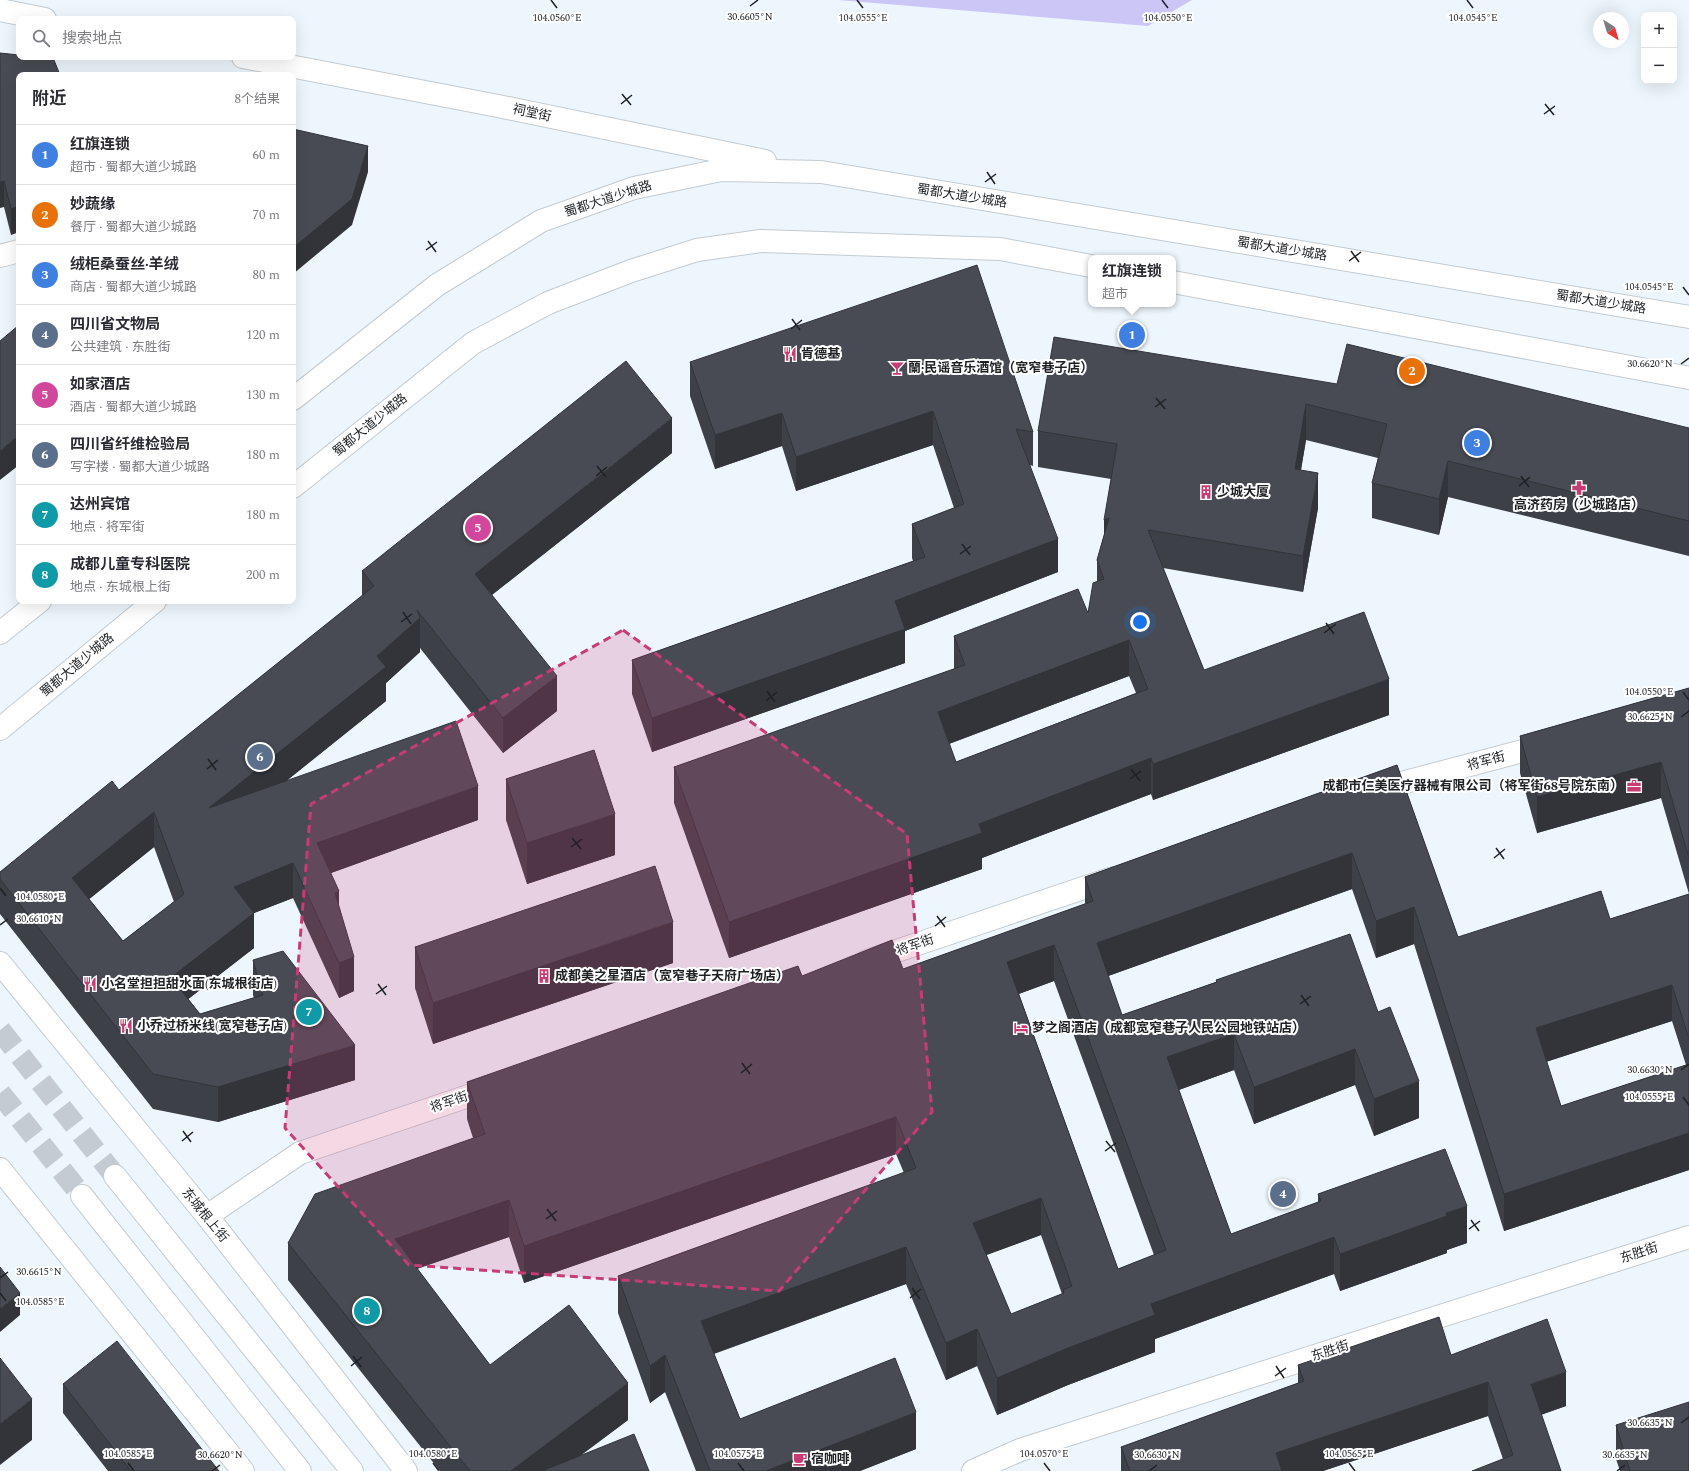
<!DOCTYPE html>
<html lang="zh">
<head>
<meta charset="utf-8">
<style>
  :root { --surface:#fff; --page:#f2f2f3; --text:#2b2b33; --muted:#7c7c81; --line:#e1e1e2; --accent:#111827 }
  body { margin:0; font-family:Spectral,"Noto Sans SC",serif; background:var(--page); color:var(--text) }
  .controls { position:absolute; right:12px; top:12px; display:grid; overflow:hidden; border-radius:8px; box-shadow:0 4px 16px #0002 }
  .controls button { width:36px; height:36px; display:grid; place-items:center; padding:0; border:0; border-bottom:1px solid var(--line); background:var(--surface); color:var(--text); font:20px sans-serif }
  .compass { position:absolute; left:1593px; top:12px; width:36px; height:36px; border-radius:50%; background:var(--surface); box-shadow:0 4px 16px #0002; rotate:143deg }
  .you { position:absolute; left:1140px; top:622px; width:14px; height:14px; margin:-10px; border:3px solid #fff; border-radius:50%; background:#1a73e8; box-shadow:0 0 0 6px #1a73e833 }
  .badge { display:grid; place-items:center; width:26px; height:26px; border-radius:50%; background:var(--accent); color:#fff; font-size:13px; font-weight:700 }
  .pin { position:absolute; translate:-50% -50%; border:2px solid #fff; box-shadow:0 1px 4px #0006 }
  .popup { position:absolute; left:1088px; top:255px; width:88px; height:52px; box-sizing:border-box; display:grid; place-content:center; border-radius:8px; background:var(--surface); filter:drop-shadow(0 1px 3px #0005); font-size:13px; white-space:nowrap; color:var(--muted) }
  .popup b { font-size:15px; color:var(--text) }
  .popup::after { content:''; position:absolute; left:50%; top:100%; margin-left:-8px; border:8px solid transparent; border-top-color:var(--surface) }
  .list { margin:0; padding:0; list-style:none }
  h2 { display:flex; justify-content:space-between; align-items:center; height:52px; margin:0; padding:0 16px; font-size:17px }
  h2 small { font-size:13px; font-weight:400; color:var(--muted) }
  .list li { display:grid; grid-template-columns:26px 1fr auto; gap:12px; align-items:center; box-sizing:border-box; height:60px; padding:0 16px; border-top:1px solid var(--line) }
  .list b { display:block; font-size:15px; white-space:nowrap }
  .list p { margin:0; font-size:13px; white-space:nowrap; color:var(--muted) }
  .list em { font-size:13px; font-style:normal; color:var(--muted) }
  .icon { flex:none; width:22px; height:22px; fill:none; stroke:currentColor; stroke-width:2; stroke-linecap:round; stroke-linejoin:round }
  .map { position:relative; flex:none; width:1689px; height:1471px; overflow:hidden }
  .search { position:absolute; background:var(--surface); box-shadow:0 4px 16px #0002; left:16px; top:16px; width:280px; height:44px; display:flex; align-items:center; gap:10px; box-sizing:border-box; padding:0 14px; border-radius:8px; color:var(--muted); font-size:15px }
  .panel { position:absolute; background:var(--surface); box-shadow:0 4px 16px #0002; left:16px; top:72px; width:280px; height:532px; border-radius:8px }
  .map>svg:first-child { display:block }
  .green { fill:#ccc6f7 }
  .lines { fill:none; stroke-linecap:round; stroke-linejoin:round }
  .major-tunnel { stroke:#c5cbd2; stroke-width:22; stroke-dasharray:22 11; stroke-linecap:butt }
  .minor-casing { stroke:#c3cbd1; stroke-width:24 }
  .major-casing { stroke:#c3cbd1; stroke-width:24 }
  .minor { stroke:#fff; stroke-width:22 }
  .major { stroke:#fff; stroke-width:22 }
  .wall { fill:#3e4047; fill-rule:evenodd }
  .shaded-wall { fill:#32343a }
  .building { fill:#484b53; stroke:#32343a; fill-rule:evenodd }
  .marked { fill:#c63d76; fill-opacity:0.2; stroke:#c63d76; stroke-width:3; stroke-dasharray:8 5; stroke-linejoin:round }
  .ticks { fill:none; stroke:#1f2124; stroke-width:1.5 }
  .labels { text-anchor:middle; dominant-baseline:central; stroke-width:4; stroke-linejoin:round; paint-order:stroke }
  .street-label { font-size:13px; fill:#1f2124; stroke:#fff }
  .poi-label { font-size:13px; font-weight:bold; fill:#1f2124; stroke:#fff; text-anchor:start }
  .ticks-label { font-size:10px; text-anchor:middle; fill:#1f2124; stroke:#fff; stroke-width:4; stroke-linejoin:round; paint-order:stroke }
</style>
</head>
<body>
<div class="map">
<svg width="1689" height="1471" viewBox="0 0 1689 1471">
  <rect width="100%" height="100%" fill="#eef6fd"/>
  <polygon class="green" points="838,0 1192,0 1148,26"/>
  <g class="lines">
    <g class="major-tunnel">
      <polyline points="0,1030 115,1176"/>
      <polyline points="0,1093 82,1196"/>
    </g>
    <defs>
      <g id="minor">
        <polyline points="0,256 19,251"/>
        <polyline points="1375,790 1549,744"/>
        <polyline points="867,961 1113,878"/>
        <polyline points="207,1216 300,1153 495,1087"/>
        <polyline points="973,1471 1020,1450 1689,1237"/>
      </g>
      <g id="major">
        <polyline points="0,10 45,19"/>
        <polyline points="243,57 498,106 765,161"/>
        <polyline points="1173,282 1689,378"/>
        <polyline points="293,399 437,285 541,221 634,188 721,170 821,172 1689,317"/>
        <polyline points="293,487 473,343 548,303 631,271 697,250 761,241 1000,249 1091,266"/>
        <polyline points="0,633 40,601"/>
        <polyline points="0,729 155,601"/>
        <polyline points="0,963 207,1216 406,1471"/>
        <polyline points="0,1169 243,1471"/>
        <polyline points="115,1176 352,1471"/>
        <polyline points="82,1196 300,1471"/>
      </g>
    </defs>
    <use href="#minor" class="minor-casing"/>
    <use href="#major" class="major-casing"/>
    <use href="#minor" class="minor"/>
    <use href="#major" class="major"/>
  </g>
  <g class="wall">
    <polygon points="0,53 60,75 11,235 4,207"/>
    <polygon points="690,362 1033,432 1033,466 1030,465 1058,572 905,631 905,663 652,752 632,694 632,660 913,561 912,558 912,524 954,508 933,445 796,491 782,446 715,469 690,396"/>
    <path d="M1337,384l352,44v128l-241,-59 -9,38 -67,-17v-35l6,-25 -72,-18 -5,30 17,38 -15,84 -140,-24 41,102 185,45 -236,85 -2,-6 -169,64v11l-253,89 -55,-155v-36l280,-98v-33l134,-23 9,-31v-22l7,-25 7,-56 -73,-12v-36zM1129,676l7,17 -180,69 -7,-18z"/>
    <path d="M672,453l-180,142 65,116 -54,42 -83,-105v4l-34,31v18l-100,80 192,39 -147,53 8,34 15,84 -15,7 -46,-100 -39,15v35l-66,51 12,15 54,-16 -1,-3v-35l102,120 -137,42 -65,-13 -153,-195v-42l119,-82 243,-194v-25zM154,847l20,55 -51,39 -34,-42z"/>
    <path d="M1689,688v482l-185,61 -90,-287 -38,14 -24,-69 -244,87 14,39 94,-33v-2l162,32 41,106 -45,18 -19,-51 -101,39 -20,-54 -55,20 52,144 87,-32v-8l149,49 -20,7v3l-107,38 -6,-17 -179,65v13l-87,33 -71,30 -20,-49 -31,14 -40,-96 -192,70 26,65 176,30 -56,22h-164l-31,-79 -15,11 -32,-90v-37l286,-103 -8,-19 -372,129 -15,-46 -92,32 73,96 138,55 -47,35 68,16h-209l-152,-191v-37l185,-105 -6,-19v-37l335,-106 101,-7 182,-65v-27l312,-112 61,172 152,-18 79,-25 -28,-96 -124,35 -17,-60v-37zM1054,981l100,274 -36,14 -99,-275zM1672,1021l14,44 -125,41 -15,-44zM1041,1235l21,59 -51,20 -25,-59z"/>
    <polygon points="506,779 615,855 527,884 506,820"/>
    <polygon points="415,947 673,963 433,1044 415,988"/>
    <polygon points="1451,1355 1566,1406 1541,1415 1561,1471 1503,1459 1488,1416 1323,1471 1121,1471 1121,1447 1298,1383 1298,1365"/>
    <polygon points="63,1384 219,1471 108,1471 63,1413"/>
    <polygon points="1616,1425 1689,1471 1620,1471 1616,1459"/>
  </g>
  <g class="shaded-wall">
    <polygon points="368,146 368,172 352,225 293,274 293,248"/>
    <polygon points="4,181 4,207 0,208 0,182"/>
    <polygon points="19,206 19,232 11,235 11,209"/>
    <polygon points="1306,404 1306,440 1295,504 1295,469"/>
    <polygon points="933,411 933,445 796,491 796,457"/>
    <polygon points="782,413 782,446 715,469 715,435"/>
    <polygon points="672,418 672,453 475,608 475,574"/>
    <polygon points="19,435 19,465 0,480 0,451"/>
    <polygon points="1448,461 1448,497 1439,535 1439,499"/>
    <polygon points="1318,473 1318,508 1303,592 1303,556"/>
    <polygon points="1109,518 1104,555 1104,520"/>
    <polygon points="1058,539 1058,572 905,631 905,663 652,752 652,718 895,601"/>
    <polygon points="420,618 420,652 386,683 386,701 209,843 209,808"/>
    <polygon points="1129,640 1129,676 938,748 938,712"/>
    <polygon points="557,676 557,711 503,753 503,718"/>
    <polygon points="1389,679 1389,715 1153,800 1153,764"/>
    <polygon points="1151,758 1151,794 982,858 982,869 729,958 729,922 979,824"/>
    <polygon points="1661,762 1661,798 1537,833 1537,797"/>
    <polygon points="478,786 478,820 317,878 317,843"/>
    <polygon points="154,812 154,847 72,913 72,878"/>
    <polygon points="615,814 615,855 527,884 527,843"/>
    <polygon points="1352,853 1352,889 1097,980 1097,943"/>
    <polygon points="293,863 293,898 254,913 254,948 155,1025 155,990 234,887"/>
    <polygon points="339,891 339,926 335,893"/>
    <polygon points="1414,907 1414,944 1376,958 1376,921"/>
    <polygon points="673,922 673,963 433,1044 433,1003"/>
    <polygon points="1054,945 1054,981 1007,998 1007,962"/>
    <polygon points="354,957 354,991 339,998 339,963"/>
    <polygon points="1672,985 1672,1021 1536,1065 1536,1028"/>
    <polygon points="1234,1034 1234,1070 1167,1094 1167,1057"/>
    <polygon points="355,1045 355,1080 218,1122 218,1087"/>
    <polygon points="1355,1049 1355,1085 1254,1124 1254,1087"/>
    <polygon points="1419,1081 1419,1118 1374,1136 1374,1099"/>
    <polygon points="896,1117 896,1154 524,1283 524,1246"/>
    <polygon points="1689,1133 1689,1170 1504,1231 1504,1194"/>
    <polygon points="1041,1198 1041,1235 973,1260 973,1223"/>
    <polygon points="509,1200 509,1237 395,1276 395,1239"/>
    <polygon points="1467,1206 1467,1243 1447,1250 1447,1253 1340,1291 1340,1254 1446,1213"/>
    <polygon points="1334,1237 1334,1274 1155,1339 1155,1352 1068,1385 997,1415 997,1378 1151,1304"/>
    <polygon points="906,1247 906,1284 701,1358 701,1321"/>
    <polygon points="20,1293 20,1315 0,1332 0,1309"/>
    <polygon points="977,1329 977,1366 946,1380 946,1343"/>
    <polygon points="665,1355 665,1392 650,1403 650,1366"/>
    <polygon points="1566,1372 1566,1406 1531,1418 1531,1384"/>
    <polygon points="1488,1382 1488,1416 1323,1471 1276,1471 1276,1453"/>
    <polygon points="628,1383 628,1420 560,1471 511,1471"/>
    <polygon points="32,1399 32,1440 0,1465 0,1424"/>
    <polygon points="916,1412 916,1449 860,1471 766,1471"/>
  </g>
  <g class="building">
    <polygon points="0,53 19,55 19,57 32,57 54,60 60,75 19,75 19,206 11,209 4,181 0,182"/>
    <polygon points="293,129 368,146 352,199 293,248"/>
    <polygon points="977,265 1033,432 1016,429 1058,539 895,601 905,629 652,718 632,660 925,557 912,524 964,504 933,411 796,457 782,413 715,435 690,362"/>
    <polygon points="19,325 19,435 0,451 0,341"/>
    <path d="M1054,337l283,47 10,-40 342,84v93l-241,-60 -9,38 -67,-16 15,-59 -81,-20 -11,65 23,4 -15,83 -155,-26 56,140 160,-58 25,67 -236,85 -2,-6 -172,66 3,9 -253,89 -55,-155 291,-102 -11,-29 124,-47 10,24 5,-30 11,-4 -7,-19 12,-42 -5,2 13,-76 -79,-13zM1129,640l19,49 -192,73 -18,-50z"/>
    <path d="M626,361l46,57 -197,156 82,102 -54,42 -86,-108 3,8 -43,38 9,11 -177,141 247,-87 22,65 -161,57 22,48 -4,2 19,64 -15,6 -46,-100 -59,24 20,26 -99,77 21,-6 24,30 63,-19 -10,-35 30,-9 72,94 -137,42 -65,-13 -153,-195v-7l112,-91 7,9 255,-204 -12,-15zM154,812l30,82 -61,47 -51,-63z"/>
    <polygon points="1689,688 1689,858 1661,762 1537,797 1520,736"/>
    <polygon points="594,750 615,814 527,843 506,779"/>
    <path d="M1397,765l61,172 143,-46 9,28 79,-25v145l-17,-54 -136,43 25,78 128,-42v69l-185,61 -90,-287 -38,14 -24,-68 -255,90 25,72 95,-33 -1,-2 134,-46 28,78 12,-5 29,74 -45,18 -19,-50 -101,38 -20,-53 -67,23 64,177 90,-33 -3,-7 127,-45 22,57 -21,7 1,3 -107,38 -6,-17 -183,67 4,11 -87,33 -71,30 -20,-49 -31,14 -40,-96 -205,74 39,98 155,-61 21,54 -150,59h-56l-45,-116 -15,11 -32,-90 298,-108 -20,-51 -372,129 -15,-46 -114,39 95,126 79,-60 59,78 -117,88h-41l-182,-228 27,-49 170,-60 -18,-52 331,-116 4,10 90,-36 11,29 190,-68 -8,-24zM1054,945l112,305 -48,19 -111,-307zM1041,1198l31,88 -9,4 1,3 -53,21 -38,-91z"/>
    <polygon points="655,866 673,922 433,1003 415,947"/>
    <polygon points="0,1267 20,1293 0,1309"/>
    <polygon points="1439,1317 1451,1355 1547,1319 1566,1372 1531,1384 1561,1471 1472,1471 1513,1455 1488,1382 1276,1453 1282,1471 1130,1471 1121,1447 1304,1381 1298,1365"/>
    <polygon points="117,1341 219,1471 131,1471 63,1384"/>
    <polygon points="0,1358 32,1399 0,1424"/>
    <polygon points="1689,1402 1689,1471 1630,1471 1616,1425"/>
    <polygon points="634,1434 649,1471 542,1471"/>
  </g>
  <path class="marked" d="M623,630l284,204 25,278 -153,179 -370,-26 -124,-137 26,-324z"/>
  <path class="ticks" d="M551,0l6,8M857,0l6,8M1162,0l6,8M1467,0l6,8M750,6l8,-6M622,94l9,11M621,104l11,-9M1545,104l9,11M1544,114l11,-8M987,172l8,12M985,182l11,-8M428,241l8,11M426,250l11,-8M1351,251l8,11M1349,261l12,-9M1683,287l6,8M792,319l8,11M791,329l11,-9M1681,364l8,-6M1156,398l9,11M1155,407l11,-8M597,466l9,11M596,476l11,-9M1521,476l8,11M1519,486l11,-9M962,544l8,11M960,554l11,-8M403,612l8,12M401,622l11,-8M1326,623l8,11M1324,633l12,-9M767,691l8,11M1683,692l6,8M766,701l11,-9M1681,717l8,-6M208,759l8,11M207,769l11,-9M1131,769l9,12M1130,779l11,-8M572,838l9,11M571,847l11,-8M1496,848l8,11M1494,858l11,-9M0,888l6,8M937,916l8,11M0,925l8,-6M935,926l11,-9M378,984l8,11M376,994l11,-8M1301,995l8,11M1300,1004l11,-8M742,1063l8,11M1681,1070l8,-6M741,1073l11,-9M1683,1097l6,8M183,1131l8,11M182,1141l11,-9M1106,1141l9,11M1105,1151l11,-8M547,1209l9,12M546,1219l11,-8M1471,1220l8,11M1469,1229l11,-8M0,1278l8,-6M912,1288l8,11M0,1293l6,8M910,1298l11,-9M353,1356l8,11M351,1366l11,-9M1276,1366l8,12M1275,1376l11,-8M1681,1423l8,-6M128,1463l6,8M433,1463l6,8M738,1463l6,8M1044,1463l6,8M1349,1463l6,8M212,1471l8,-6M1149,1471l8,-6M1617,1471l8,-6"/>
  <defs>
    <symbol id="restaurant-bare" viewBox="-9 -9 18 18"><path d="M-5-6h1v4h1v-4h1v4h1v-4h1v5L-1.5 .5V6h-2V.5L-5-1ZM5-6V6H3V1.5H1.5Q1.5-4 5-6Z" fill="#c63d76" stroke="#fff" stroke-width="2.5" paint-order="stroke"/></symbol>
    <symbol id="bar-bare" viewBox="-9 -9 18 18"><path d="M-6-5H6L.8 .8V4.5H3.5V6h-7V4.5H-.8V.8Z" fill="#c63d76" stroke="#fff" stroke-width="2.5" paint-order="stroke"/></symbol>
    <symbol id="pharmacy-bare" viewBox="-9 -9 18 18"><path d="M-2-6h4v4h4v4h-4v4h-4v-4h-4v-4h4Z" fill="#c63d76" stroke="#fff" stroke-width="2.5" paint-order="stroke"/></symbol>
    <symbol id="building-bare" viewBox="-9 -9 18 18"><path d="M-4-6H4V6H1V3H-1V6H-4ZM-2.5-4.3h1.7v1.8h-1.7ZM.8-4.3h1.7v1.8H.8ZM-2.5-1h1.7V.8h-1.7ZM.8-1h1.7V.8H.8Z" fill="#c63d76" stroke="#fff" stroke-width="2.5" paint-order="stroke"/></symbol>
    <symbol id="office-bare" viewBox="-9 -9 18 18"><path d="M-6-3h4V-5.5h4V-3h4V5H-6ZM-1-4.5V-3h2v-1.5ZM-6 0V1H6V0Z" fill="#c63d76" stroke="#fff" stroke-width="2.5" paint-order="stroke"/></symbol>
    <symbol id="hotel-bare" viewBox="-9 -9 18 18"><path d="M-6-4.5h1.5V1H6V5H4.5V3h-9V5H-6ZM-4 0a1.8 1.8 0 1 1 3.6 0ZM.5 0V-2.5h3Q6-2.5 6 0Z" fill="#c63d76" stroke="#fff" stroke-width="2.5" paint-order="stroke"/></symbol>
    <symbol id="cafe-bare" viewBox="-9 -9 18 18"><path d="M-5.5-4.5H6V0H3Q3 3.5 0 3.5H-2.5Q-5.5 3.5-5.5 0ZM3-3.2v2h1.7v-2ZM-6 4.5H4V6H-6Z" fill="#c63d76" stroke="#fff" stroke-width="2.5" paint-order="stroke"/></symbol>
  </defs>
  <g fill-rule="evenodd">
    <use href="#restaurant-bare" x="780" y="344" width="20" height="20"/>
    <use href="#bar-bare" x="887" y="358" width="20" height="20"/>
    <use href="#pharmacy-bare" x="1569" y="478" width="20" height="20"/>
    <use href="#building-bare" x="1196" y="482" width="20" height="20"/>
    <use href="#office-bare" x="1624" y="776" width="20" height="20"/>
    <use href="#building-bare" x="534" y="966" width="20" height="20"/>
    <use href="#restaurant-bare" x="80" y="974" width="20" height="20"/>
    <use href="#restaurant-bare" x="116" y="1016" width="20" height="20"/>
    <use href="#hotel-bare" x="1011" y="1018" width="20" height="20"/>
    <use href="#cafe-bare" x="790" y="1449" width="20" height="20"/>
  </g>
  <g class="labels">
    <g class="street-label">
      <text transform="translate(532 113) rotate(12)">祠堂街</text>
      <text transform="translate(962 196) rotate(9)">蜀都大道少城路</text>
      <text transform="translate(608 199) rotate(-18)">蜀都大道少城路</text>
      <text transform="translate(1282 249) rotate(9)">蜀都大道少城路</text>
      <text transform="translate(1601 302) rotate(9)">蜀都大道少城路</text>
      <text transform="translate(370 425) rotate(-39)">蜀都大道少城路</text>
      <text transform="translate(77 665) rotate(-40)">蜀都大道少城路</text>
      <text transform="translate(1486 761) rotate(-15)">将军街</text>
      <text transform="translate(915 945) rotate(-19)">将军街</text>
      <text transform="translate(449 1102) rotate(-19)">将军街</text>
      <text transform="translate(205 1215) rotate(51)">东城根上街</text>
      <text transform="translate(1639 1253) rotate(-18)">东胜街</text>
      <text transform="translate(1330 1351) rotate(-18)">东胜街</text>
    </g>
    <g class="poi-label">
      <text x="801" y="354">肯德基</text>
      <text x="908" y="368">蘭·民谣音乐酒馆（宽窄巷子店）</text>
      <text x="1217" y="492">少城大厦</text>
      <text x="1579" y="505" text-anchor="middle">高济药房（少城路店）</text>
      <text x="1623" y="786" text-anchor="end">成都市仁美医疗器械有限公司（将军街68号院东南）</text>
      <text x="555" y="976">成都美之星酒店（宽窄巷子天府广场店）</text>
      <text x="101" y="984">小名堂担担甜水面(东城根街店)</text>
      <text x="137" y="1026">小乔过桥米线(宽窄巷子店)</text>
      <text x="1032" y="1028">梦之阁酒店（成都宽窄巷子人民公园地铁站店）</text>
      <text x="811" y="1459">宿咖啡</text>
    </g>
  </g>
  <g class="ticks-label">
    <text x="750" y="20">30.6605°N</text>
    <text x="557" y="21">104.0560°E</text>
    <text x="863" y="21">104.0555°E</text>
    <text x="1168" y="21">104.0550°E</text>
    <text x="1473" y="21">104.0545°E</text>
    <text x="1649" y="290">104.0545°E</text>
    <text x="1650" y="367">30.6620°N</text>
    <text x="1649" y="695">104.0550°E</text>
    <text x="1650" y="720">30.6625°N</text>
    <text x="40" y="900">104.0580°E</text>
    <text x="39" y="922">30.6610°N</text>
    <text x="1650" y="1073">30.6630°N</text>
    <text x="1649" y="1100">104.0555°E</text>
    <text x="39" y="1275">30.6615°N</text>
    <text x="40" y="1305">104.0585°E</text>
    <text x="1650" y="1426">30.6635°N</text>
    <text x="128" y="1457">104.0585°E</text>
    <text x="433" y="1457">104.0580°E</text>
    <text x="738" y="1457">104.0575°E</text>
    <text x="1044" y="1457">104.0570°E</text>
    <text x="1349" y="1457">104.0565°E</text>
    <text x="220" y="1458">30.6620°N</text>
    <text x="1157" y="1458">30.6630°N</text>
    <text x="1625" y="1458">30.6635°N</text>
  </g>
</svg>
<div class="controls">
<button>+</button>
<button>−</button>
</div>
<svg class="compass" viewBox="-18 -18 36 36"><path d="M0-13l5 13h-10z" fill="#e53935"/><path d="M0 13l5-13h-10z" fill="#7c7c81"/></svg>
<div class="you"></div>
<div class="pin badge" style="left:1132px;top:335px;background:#3f7fe0">1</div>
<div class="popup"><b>红旗连锁</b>超市</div>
<div class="pin badge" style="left:1412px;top:371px;background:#e8710a">2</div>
<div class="pin badge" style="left:1477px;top:443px;background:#3f7fe0">3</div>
<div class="pin badge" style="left:1283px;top:1194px;background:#5c6f8a">4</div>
<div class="pin badge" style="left:478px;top:528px;background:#d1479c">5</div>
<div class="pin badge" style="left:260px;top:757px;background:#5c6f8a">6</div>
<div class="pin badge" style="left:309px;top:1012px;background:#0f9aa8">7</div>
<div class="pin badge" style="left:367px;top:1311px;background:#0f9aa8">8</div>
<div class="search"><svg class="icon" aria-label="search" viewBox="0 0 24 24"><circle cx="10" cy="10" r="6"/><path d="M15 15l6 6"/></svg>搜索地点</div>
<section class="panel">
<h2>附近<small>8个结果</small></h2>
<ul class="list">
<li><span class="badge" style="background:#3f7fe0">1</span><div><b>红旗连锁</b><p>超市 · 蜀都大道少城路</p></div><em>60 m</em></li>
<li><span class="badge" style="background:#e8710a">2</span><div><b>妙蔬缘</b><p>餐厅 · 蜀都大道少城路</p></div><em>70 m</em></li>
<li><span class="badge" style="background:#3f7fe0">3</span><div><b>绒柜桑蚕丝·羊绒</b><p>商店 · 蜀都大道少城路</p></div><em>80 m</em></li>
<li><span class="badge" style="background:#5c6f8a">4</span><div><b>四川省文物局</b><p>公共建筑 · 东胜街</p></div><em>120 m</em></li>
<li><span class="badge" style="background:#d1479c">5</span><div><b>如家酒店</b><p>酒店 · 蜀都大道少城路</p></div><em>130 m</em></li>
<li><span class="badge" style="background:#5c6f8a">6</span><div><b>四川省纤维检验局</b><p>写字楼 · 蜀都大道少城路</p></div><em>180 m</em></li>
<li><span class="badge" style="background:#0f9aa8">7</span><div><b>达州宾馆</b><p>地点 · 将军街</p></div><em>180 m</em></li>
<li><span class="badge" style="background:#0f9aa8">8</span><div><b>成都儿童专科医院</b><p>地点 · 东城根上街</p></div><em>200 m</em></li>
</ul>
</section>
</div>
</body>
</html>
